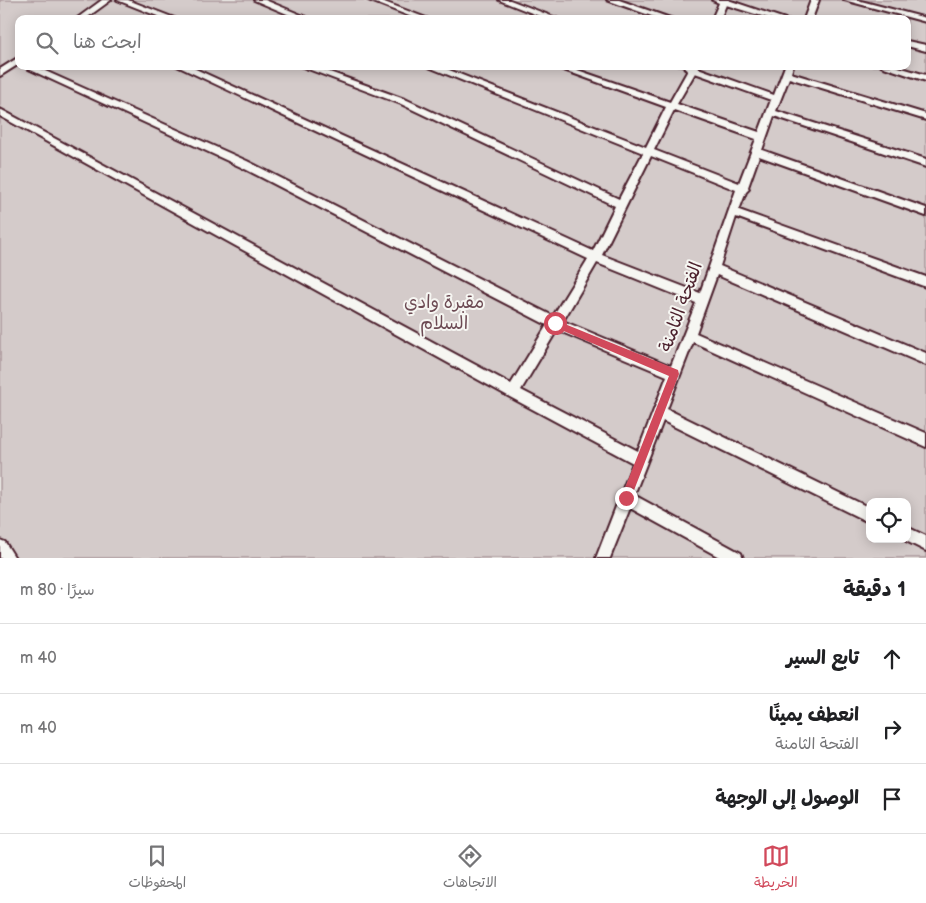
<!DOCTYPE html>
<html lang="ar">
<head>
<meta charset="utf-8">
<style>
  :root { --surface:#fff; --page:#f2f2f2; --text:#202124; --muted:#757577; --line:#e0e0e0; --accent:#d1495b }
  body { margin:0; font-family:"Balsamiq Sans","Playpen Sans Arabic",sans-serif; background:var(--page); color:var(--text); direction:rtl }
  .controls { position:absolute; right:15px; bottom:15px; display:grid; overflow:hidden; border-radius:10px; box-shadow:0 2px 12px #0003 }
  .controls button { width:45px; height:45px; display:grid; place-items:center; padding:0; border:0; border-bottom:1px solid var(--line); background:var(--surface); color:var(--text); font:25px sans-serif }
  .stop { position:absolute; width:15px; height:15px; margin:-11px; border:4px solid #d1495b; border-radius:50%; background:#fff }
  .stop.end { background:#d1495b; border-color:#fff; box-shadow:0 1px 5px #0008 }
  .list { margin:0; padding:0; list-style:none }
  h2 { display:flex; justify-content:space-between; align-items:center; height:65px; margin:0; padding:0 20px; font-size:21px }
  h2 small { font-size:16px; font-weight:400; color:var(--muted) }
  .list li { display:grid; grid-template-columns:32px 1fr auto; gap:15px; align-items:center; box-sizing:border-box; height:70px; padding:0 20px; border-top:1px solid var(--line) }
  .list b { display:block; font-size:19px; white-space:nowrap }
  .list p { margin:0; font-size:16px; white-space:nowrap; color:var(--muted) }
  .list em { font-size:16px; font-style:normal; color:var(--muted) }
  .icon { flex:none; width:28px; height:28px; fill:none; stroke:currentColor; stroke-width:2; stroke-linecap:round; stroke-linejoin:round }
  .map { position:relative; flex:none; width:926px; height:558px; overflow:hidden; direction:ltr }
  .search { position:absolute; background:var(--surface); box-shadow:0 2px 12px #0003; left:15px; right:15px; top:15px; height:55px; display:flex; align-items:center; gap:12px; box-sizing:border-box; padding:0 18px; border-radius:10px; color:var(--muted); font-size:19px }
  .sheet { height:275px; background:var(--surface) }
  nav { display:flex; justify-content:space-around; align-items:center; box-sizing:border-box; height:70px; border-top:1px solid var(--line); background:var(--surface); font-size:14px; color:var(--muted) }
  nav a { display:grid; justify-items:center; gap:2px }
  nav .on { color:var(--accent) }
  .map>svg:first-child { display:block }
  .green { fill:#d4cbca; stroke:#8f757a; fill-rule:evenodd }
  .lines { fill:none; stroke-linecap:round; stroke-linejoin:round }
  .service-casing { stroke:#4a1f2b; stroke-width:4 }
  .service { fill:#f6f6f2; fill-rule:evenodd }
  .route { fill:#d1495b }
  .labels { text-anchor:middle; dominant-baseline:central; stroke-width:4; stroke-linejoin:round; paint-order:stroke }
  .park-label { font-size:18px; fill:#6c4a53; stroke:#f6f6f2 }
  .street-label { font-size:18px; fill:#4a1f2b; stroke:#f6f6f2 }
</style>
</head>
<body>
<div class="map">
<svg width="926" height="558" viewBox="0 0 926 558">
  <rect width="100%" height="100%" fill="#ece9e6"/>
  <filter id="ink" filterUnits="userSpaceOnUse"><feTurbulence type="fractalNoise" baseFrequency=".02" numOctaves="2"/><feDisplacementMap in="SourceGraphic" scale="10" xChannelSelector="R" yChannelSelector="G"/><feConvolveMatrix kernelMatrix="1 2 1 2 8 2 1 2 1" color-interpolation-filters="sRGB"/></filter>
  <g filter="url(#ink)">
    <path class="green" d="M0,0h926v558h-926zM19,19h888v47h-888zM870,502h37v37h-37z"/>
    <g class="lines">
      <defs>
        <g id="service">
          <polygon points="102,0 111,0 85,19 76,19"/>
          <polygon points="117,0 128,0 177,19 165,19"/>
          <polygon points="254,0 265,0 311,19 299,19"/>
          <polygon points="368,0 379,0 429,19 417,19"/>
          <polygon points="499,0 510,0 559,19 547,19"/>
          <polygon points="607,0 619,0 673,19 660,19"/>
          <polygon points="712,0 728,0 785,19 772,19 726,5 720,19 712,19 719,3"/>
          <polygon points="811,0 819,0 812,19 804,19"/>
          <polygon points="844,0 857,0 926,18 926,22"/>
          <polygon points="907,41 926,45 926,51 907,46"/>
          <polygon points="19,57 19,64 0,76 0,69"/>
          <path d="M22,66h12l213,95 306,155 35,-57 -411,-193h12l404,185 22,-45 -214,-102 -101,-38h13l94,34 212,99 24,-46 -217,-87h13l207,81 20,-40 -113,-41h13l104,36 18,-32 -3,-1 -1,-3h15l-1,2 76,27 11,-29h8l-2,7 135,41v6l-137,-42 -13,33 150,48v8l-152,-51 -12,34 164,58v8l-167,-60 -11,31 1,2 -3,3 -7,18 187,67v10l-190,-70 -16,49 206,87v12l-209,-90 -21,58 230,100v14l-233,-105 -26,67 203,99v15l-207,-102 -29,74 107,58 2,5h-22l-91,-50 -20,50h-14l37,-95 -125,-67 -508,-280v-7l511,275 36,-59 -306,-158zM695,73l76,27 -12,32 -82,-28zM674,110l82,29 -17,44 -85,-33zM651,156l85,34 -36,103 -98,-38zM597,263l99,40 -25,63 -108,-45zM557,330l110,46 -29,75 -117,-61z"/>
          <polygon points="881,66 895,66 926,75 926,81"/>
          <polygon points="907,527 926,536 926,551 902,539 907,539"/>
          <polygon points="0,540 5,542 15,558 0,558"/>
        </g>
      </defs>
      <use href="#service" class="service-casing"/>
      <use href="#service" class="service"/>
    </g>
  </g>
  <polygon class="route" points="555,320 678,370 679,374 631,498 626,503 621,498 669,376 552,326 552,321"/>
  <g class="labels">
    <g class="park-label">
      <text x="444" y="302">مقبرة وادي<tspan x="444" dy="21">السلام</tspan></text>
    </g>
    <g class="street-label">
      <text transform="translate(681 307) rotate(-70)">الفتحة الثامنة</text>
    </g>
  </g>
</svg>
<div class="controls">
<button><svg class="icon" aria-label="locate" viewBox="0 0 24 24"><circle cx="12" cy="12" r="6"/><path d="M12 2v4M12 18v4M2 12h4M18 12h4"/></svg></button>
</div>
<div class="stop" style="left:555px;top:323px"></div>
<div class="stop end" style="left:626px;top:498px"></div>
<div class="search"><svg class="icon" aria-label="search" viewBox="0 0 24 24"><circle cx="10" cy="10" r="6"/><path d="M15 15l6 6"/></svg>ابحث هنا</div>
</div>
<section class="sheet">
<h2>1 دقيقة<small>سيرًا · 80 m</small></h2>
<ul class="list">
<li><svg class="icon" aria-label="ahead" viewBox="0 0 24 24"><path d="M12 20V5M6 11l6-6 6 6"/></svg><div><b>تابع السير</b></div><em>40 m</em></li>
<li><svg class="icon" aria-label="right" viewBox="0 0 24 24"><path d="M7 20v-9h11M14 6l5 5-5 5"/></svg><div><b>انعطف يمينًا</b><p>الفتحة الثامنة</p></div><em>40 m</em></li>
<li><svg class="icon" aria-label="arrive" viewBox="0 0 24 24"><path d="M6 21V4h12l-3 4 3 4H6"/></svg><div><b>الوصول إلى الوجهة</b></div></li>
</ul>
</section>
<nav>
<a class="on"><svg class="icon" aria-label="map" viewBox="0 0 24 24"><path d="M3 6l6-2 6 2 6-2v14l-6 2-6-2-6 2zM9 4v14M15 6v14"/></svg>الخريطة</a>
<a><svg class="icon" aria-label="directions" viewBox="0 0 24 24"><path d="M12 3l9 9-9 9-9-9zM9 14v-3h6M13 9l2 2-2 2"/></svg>الاتجاهات</a>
<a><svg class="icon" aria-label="saved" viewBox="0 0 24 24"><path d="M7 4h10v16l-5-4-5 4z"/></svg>المحفوظات</a>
</nav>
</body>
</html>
